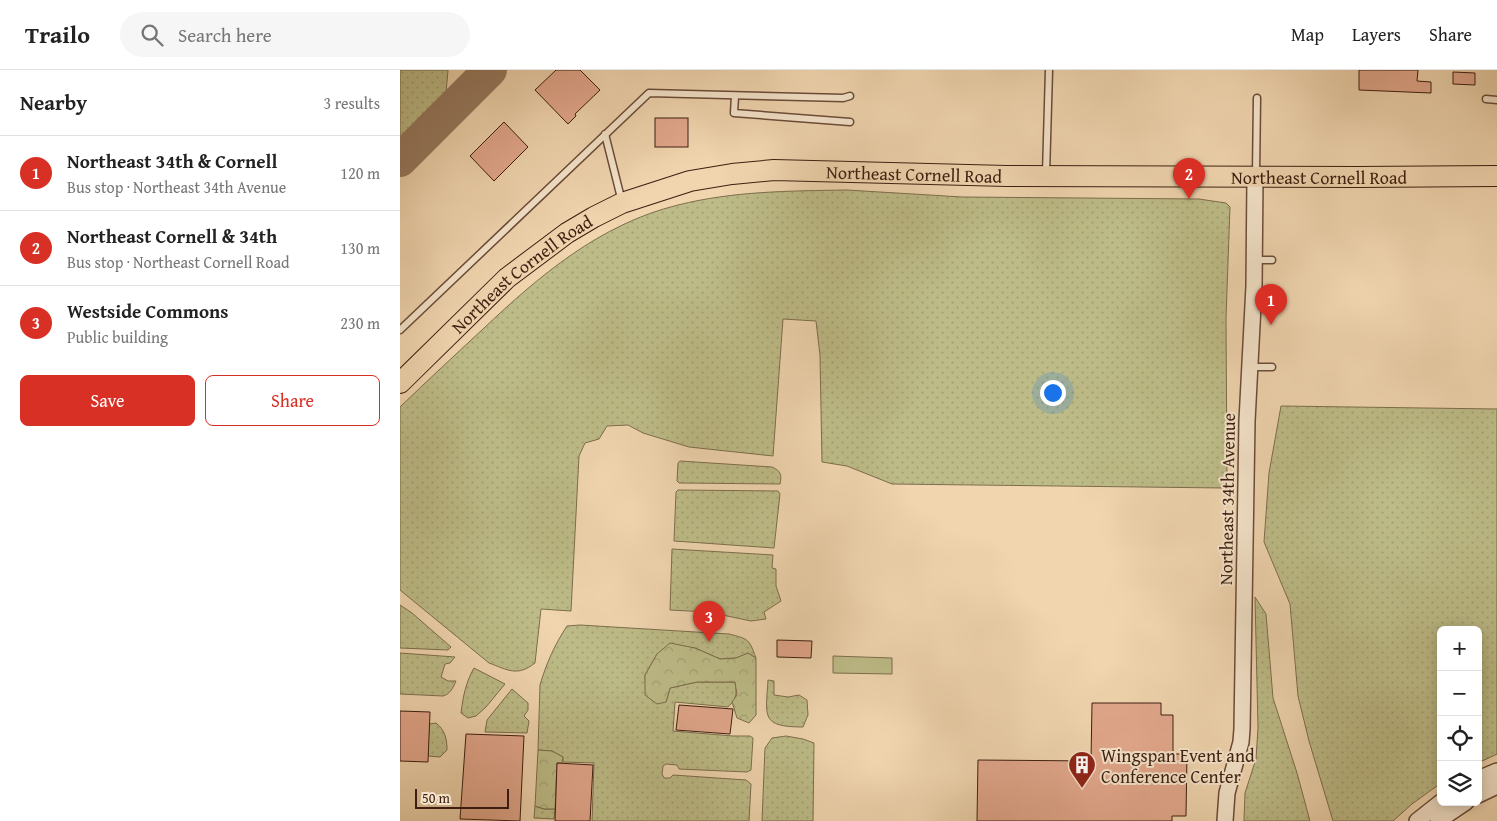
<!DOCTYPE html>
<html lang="en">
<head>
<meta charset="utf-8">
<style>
  :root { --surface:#fff; --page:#f6f6f6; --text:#222; --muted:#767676; --line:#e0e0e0; --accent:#d93025 }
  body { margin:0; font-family:"Gentium Book Plus",serif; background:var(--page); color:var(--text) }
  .controls { position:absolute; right:15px; bottom:15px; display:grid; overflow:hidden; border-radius:8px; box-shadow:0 2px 12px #0003 }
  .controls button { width:45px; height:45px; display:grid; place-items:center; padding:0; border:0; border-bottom:1px solid var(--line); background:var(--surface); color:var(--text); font:25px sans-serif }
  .scale { position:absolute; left:15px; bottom:12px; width:94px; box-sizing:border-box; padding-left:5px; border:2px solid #3d1e10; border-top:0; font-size:14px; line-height:18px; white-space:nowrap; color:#3d1e10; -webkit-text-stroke:4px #f5e4cb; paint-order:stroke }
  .you { position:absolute; left:652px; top:322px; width:18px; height:18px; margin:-12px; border:4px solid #fff; border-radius:50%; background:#1a73e8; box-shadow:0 0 0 8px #1a73e833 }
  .badge { display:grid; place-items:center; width:32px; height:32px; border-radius:50%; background:var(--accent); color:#fff; font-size:16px; font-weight:700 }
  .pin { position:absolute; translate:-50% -41px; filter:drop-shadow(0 1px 2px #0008) }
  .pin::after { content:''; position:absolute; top:26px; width:18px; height:15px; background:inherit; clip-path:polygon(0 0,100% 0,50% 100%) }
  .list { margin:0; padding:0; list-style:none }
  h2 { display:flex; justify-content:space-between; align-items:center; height:65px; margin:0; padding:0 20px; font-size:21px }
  h2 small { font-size:16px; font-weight:400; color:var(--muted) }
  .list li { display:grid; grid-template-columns:32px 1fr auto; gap:15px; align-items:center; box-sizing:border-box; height:75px; padding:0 20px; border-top:1px solid var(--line) }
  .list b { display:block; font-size:19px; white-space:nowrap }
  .list p { margin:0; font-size:16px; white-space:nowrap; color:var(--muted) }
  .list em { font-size:16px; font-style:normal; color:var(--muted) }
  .actions { display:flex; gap:10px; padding:15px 20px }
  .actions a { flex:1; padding:11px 0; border:1px solid var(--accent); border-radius:8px; text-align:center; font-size:18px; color:var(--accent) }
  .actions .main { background:var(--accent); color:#fff }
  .icon { flex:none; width:28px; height:28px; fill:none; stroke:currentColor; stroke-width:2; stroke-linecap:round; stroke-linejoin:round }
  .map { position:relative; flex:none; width:1097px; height:751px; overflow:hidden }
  header { display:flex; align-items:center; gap:30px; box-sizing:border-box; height:70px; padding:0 25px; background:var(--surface); border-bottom:1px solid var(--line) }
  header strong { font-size:24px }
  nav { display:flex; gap:28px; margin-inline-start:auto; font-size:18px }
  .search { width:350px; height:45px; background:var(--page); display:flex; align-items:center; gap:12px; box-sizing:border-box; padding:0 18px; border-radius:28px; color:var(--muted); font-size:19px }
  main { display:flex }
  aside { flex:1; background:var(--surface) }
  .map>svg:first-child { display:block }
  .green { fill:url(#green-dots); stroke:#7d6d4c }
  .forest { fill:url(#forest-crowns); stroke:#7d6d4c }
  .pitch { fill:#bdbc88; stroke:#7d6d4c }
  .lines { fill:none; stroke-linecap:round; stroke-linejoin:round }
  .taxiway { stroke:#967a60; stroke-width:34 }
  .building { fill:#e2a78c; stroke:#3d1e10 }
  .service-casing { stroke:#6a4c38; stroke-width:9 }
  .tertiary-casing { stroke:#6a4c38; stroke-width:18 }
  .trunk-casing { stroke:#3d1e10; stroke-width:22 }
  .service { stroke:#f5e4cb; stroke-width:6 }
  .tertiary { stroke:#f5e4cb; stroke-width:15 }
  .trunk { stroke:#f0d5af; stroke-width:20 }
  .labels { text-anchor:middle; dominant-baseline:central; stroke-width:4; stroke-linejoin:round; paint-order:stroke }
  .street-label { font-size:18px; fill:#3d1e10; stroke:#f5e4cb }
  .poi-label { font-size:18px; fill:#3d1e10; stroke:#f5e4cb; text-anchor:start }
</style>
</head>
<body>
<header>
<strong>Trailo</strong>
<div class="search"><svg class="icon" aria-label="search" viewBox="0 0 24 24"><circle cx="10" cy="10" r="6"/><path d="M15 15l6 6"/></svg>Search here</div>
<nav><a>Map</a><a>Layers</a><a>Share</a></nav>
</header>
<main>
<aside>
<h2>Nearby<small>3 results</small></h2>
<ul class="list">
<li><span class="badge">1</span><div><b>Northeast 34th &amp; Cornell</b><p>Bus stop · Northeast 34th Avenue</p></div><em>120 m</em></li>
<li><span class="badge">2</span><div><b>Northeast Cornell &amp; 34th</b><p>Bus stop · Northeast Cornell Road</p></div><em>130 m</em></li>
<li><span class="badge">3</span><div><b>Westside Commons</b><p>Public building</p></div><em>230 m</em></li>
</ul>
<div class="actions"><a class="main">Save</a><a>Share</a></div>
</aside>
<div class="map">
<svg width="1097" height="751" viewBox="0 0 1097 751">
  <defs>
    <pattern id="green-dots" width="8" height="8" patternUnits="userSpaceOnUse" patternTransform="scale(1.25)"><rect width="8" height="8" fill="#bdbc88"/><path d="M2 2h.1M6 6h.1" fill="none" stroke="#a3a174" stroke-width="1.8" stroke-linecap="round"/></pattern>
    <pattern id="forest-crowns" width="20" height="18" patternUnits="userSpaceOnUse" patternTransform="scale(1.25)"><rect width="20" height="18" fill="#bdbc88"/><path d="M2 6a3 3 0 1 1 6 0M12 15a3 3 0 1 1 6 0" fill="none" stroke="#a3a174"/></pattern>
  </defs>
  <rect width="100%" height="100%" fill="#f0d5af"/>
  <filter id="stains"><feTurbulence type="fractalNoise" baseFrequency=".004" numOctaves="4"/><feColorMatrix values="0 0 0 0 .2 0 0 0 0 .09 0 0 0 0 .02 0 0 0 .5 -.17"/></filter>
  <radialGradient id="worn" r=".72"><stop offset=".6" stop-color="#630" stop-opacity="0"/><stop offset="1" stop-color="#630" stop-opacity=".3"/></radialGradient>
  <g class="green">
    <polygon points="0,0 48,0 46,23 43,30 0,72"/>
    <path d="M447,120l115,7 237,2 27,4 4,4 -4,111 1,165 -3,5 -332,-4 -45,-18 -25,-4 -2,-107 -4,-34 -33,-2 -10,137 -84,-9 -46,-14 -15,-8 -21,1 -8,13 -14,4 -6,13 -8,155 -30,-2 -6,54c-18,14 -27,7 -46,0l-89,-73v-183c27,-26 55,-52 83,-78 56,-53 117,-105 195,-124 56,-14 111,-14 169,-15z"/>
    <polygon points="881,336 1097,339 1097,684 1078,693 1078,560 1041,560 1041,713 1012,734 993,751 933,751 909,671 898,626 890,534 864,472 869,403"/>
    <path d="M280,391l92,6c9,4 10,8 8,17l-101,-1 -2,-2 1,-18z"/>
    <polygon points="278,420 378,421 380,424 374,478 274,471 276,422"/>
    <polygon points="272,479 373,485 372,498 376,499 376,516 381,531 364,542 366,549 351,551 308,542 270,540"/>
    <polygon points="855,527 866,544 873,628 897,703 910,751 844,751 845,723 856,689 858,658"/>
    <polygon points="0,535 12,543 51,577 48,580 0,578"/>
    <path d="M180,555l149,9c20,5 20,5 27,24l-8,-5 -11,5 -17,1 -25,-11 -38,6 -12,21 1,20 20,7 4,-14 27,-6h38c2,13 2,16 -7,25l-53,-5 -2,29 60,5h17l3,2 -2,32 -4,2 -68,-3 -2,-4 -11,-1 -3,2 -1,8 2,4h6l3,-3 73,5 5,4 -2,37h-157l2,-58 -31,-1v-5l-11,-6 -14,-1 2,-65c6,-21 15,-41 27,-59z"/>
    <path d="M0,583l55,4 -5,6 -5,1 -4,13 7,4h8c-3,7 -6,13 -13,15l-43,-2z"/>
    <path d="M74,598l31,16 -19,23 -10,9 -8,2 -7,-5c2,-17 5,-31 13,-45z"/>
    <path d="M368,610l6,1v14l14,2 11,-2 8,5 1,15 -5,12c-43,0 -37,-11 -35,-47z"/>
    <polygon points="112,619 128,633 128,640 124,646 129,651 127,663 85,662 87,650"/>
    <path d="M36,653c9,7 11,16 11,27l-7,7 -12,-1 1,-32z"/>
    <polygon points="386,666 403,669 414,673 413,751 362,751 365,678 372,668"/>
    <polygon points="135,736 144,739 155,739 154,749 134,748"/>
  </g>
  <g class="forest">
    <polygon points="270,573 295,578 320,589 336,588 348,583 356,588 356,645 349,653 337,648 332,632 337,625 335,612 297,612 270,618 266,632 257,634 245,625 245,605 257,584"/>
    <polygon points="138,680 152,681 163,687 162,693 157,693 155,739 144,739 135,736"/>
  </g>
  <polygon class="pitch" points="433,586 492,588 492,604 433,603"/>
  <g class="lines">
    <polyline class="taxiway" points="0,90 90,0"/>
  </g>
  <g class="building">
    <polygon points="156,0 180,0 200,20 175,44 176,46 168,54 135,20"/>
    <polygon points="959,0 1018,0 1017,11 1031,12 1031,23 959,20"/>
    <polygon points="1053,2 1075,3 1075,15 1053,14"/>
    <rect x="255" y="48" width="33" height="29"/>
    <polygon points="104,52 128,77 94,111 70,86"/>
    <polygon points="377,570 412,571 411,588 377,587"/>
    <polygon points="692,633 761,633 761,645 773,645 773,684 787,684 786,746 772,746 772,751 577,751 578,690 691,691"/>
    <polygon points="279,635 333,639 330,664 276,660"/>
    <polygon points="0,641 30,642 28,692 0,691"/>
    <polygon points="66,664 124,666 120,751 60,749"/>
    <polygon points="157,693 193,695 190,751 155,751"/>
  </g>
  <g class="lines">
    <defs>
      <g id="service">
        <polyline points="335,26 334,43 450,52"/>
        <polyline points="1086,29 1097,30"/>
        <polyline points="205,64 222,132"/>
        <polyline points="646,104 649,0"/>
        <polyline points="856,104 857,28"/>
        <polyline points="855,190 872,190"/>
        <polyline points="0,260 249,23 443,28 450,26"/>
        <polyline points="851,297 872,297"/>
      </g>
      <g id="tertiary">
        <polyline points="1078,709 1097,701"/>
        <polyline points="1078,725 1097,716"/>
        <polyline points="825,751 827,723 841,672 842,659 847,351 854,216 855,107"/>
        <polyline points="1017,751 1041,732"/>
        <polyline points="1038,751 1066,732"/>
      </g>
      <g id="trunk">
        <path id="s1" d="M0,313l107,-105 60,-45 27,-16 28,-14 68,-22 42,-7 42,-4 233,6 350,1 140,-1"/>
      </g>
    </defs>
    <use href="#service" class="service-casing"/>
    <use href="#tertiary" class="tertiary-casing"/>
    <use href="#trunk" class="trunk-casing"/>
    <use href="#service" class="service"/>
    <use href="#tertiary" class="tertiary"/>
    <use href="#trunk" class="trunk"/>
  </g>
  <defs>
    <symbol id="building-pin" viewBox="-11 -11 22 30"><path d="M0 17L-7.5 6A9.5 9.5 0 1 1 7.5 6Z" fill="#8f2418" stroke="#f5e4cb"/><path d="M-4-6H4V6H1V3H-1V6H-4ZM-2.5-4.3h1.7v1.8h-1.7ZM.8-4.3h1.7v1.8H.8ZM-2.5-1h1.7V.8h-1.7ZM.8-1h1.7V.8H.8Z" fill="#fff"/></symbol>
  </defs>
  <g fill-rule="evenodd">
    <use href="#building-pin" x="666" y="679" width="32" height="43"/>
  </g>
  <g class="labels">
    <g class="street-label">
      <text stroke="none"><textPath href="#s1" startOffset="584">Northeast Cornell Road</textPath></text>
      <text stroke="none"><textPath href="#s1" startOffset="989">Northeast Cornell Road</textPath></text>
      <text stroke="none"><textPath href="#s1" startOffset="164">Northeast Cornell Road</textPath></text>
      <text transform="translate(827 429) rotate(-89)">Northeast 34th Avenue</text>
    </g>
    <g class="poi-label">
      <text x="701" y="685">Wingspan Event and<tspan x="701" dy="21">Conference Center</tspan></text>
    </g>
  </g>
  <rect width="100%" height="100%" filter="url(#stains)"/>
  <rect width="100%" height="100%" fill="url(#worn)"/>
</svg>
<div class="controls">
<button>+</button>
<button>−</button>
<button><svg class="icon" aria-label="locate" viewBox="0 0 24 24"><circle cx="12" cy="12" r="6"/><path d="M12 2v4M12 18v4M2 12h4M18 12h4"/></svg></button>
<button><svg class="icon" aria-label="layers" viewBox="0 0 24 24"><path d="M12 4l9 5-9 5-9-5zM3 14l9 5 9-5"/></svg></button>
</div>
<div class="scale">50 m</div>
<div class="you"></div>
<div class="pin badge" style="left:871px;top:255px">1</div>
<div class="pin badge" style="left:789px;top:129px">2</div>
<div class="pin badge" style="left:309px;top:572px">3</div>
</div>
</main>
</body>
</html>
